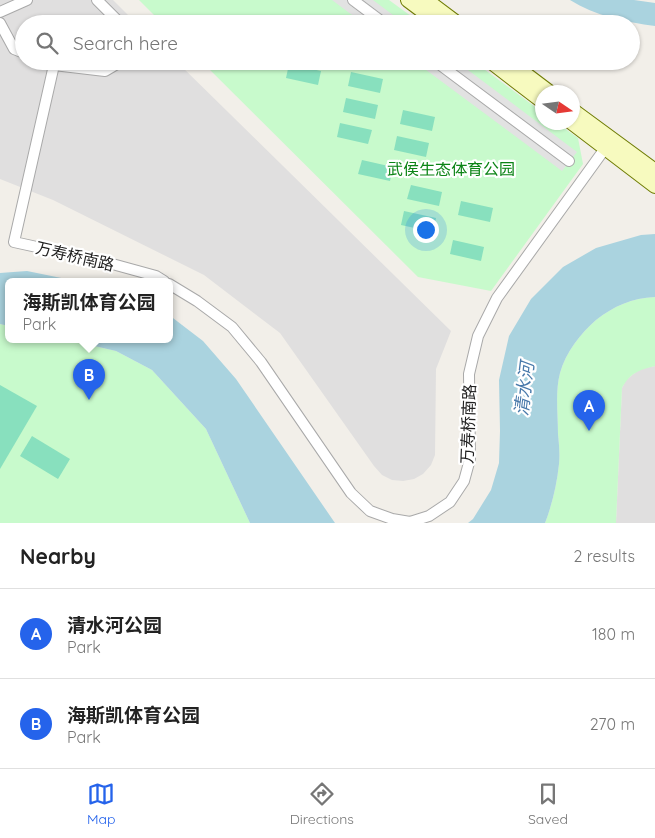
<!DOCTYPE html>
<html lang="en">
<head>
<meta charset="utf-8">
<style>
  :root { --surface:#fff; --page:#f2f2f2; --text:#222; --muted:#767676; --line:#e0e0e0; --accent:#2563eb }
  body { margin:0; font-family:Quicksand,"Noto Sans SC",sans-serif; background:var(--page); color:var(--text) }
  .compass { position:absolute; left:535px; top:85px; width:45px; height:45px; border-radius:50%; background:var(--surface); box-shadow:0 1px 4px #0004; rotate:103deg }
  .you { position:absolute; left:425px; top:229px; width:18px; height:18px; margin:-12px; border:4px solid #fff; border-radius:50%; background:#1a73e8; box-shadow:0 0 0 8px #1a73e833 }
  .badge { display:grid; place-items:center; width:32px; height:32px; border-radius:50%; background:var(--accent); color:#fff; font-size:16px; font-weight:700 }
  .pin { position:absolute; translate:-50% -41px; filter:drop-shadow(0 1px 2px #0008) }
  .pin::after { content:''; position:absolute; top:26px; width:18px; height:15px; background:inherit; clip-path:polygon(0 0,100% 0,50% 100%) }
  .popup { position:absolute; left:5px; top:278px; width:168px; height:65px; box-sizing:border-box; display:grid; place-content:center; border-radius:8px; background:var(--surface); filter:drop-shadow(0 1px 4px #0005); font-size:16px; white-space:nowrap; color:var(--muted) }
  .popup b { font-size:19px; color:var(--text) }
  .popup::after { content:''; position:absolute; left:50%; top:100%; margin-left:-10px; border:10px solid transparent; border-top-color:var(--surface) }
  .list { margin:0; padding:0; list-style:none }
  h2 { display:flex; justify-content:space-between; align-items:center; height:65px; margin:0; padding:0 20px; font-size:21px }
  h2 small { font-size:16px; font-weight:400; color:var(--muted) }
  .list li { display:grid; grid-template-columns:32px 1fr auto; gap:15px; align-items:center; box-sizing:border-box; height:90px; padding:0 20px; border-top:1px solid var(--line) }
  .list b { display:block; font-size:19px; white-space:nowrap }
  .list p { margin:0; font-size:16px; white-space:nowrap; color:var(--muted) }
  .list em { font-size:16px; font-style:normal; color:var(--muted) }
  .icon { flex:none; width:28px; height:28px; fill:none; stroke:currentColor; stroke-width:2; stroke-linecap:round; stroke-linejoin:round }
  .map { position:relative; flex:none; width:655px; height:523px; overflow:hidden }
  .search { position:absolute; background:var(--surface); box-shadow:0 1px 4px #0004; left:15px; right:15px; top:15px; height:55px; display:flex; align-items:center; gap:12px; box-sizing:border-box; padding:0 18px; border-radius:28px; color:var(--muted); font-size:19px }
  .sheet { height:245px; background:var(--surface) }
  nav { display:flex; justify-content:space-around; align-items:center; box-sizing:border-box; height:70px; border-top:1px solid var(--line); background:var(--surface); font-size:14px; color:var(--muted) }
  nav a { display:grid; justify-items:center; gap:2px }
  nav .on { color:var(--accent) }
  .map>svg:first-child { display:block }
  .residential { fill:#e0dfdf }
  .park { fill:#c8facc }
  .pitch { fill:#88e0be }
  .parking { fill:#e2e2e2 }
  .water { fill:#aad3df }
  .lines { fill:none; stroke-linecap:round; stroke-linejoin:round }
  .street-casing { stroke:#a9a9a9; stroke-width:12 }
  .secondary-casing { stroke:#707d05; stroke-width:16 }
  .street { stroke:#fff; stroke-width:10 }
  .secondary { stroke:#f7fabf; stroke-width:14 }
  .labels { text-anchor:middle; dominant-baseline:central; stroke-width:4.5; stroke-linejoin:round; paint-order:stroke }
  .park-label { font-size:16px; fill:#0c8416; stroke:#fff }
  .street-label { font-size:16px; fill:#222; stroke:#fff }
  .water-label { font-size:18px; font-style:italic; fill:#4a7aab; stroke:#fff }
</style>
</head>
<body>
<div class="map">
<svg width="655" height="523" viewBox="0 0 655 523">
  <rect width="100%" height="100%" fill="#f2efe9"/>
  <g class="residential">
    <polygon points="0,0 113,0 137,24 24,24 24,61 176,61 451,331 436,369 435,455 431,465 423,474 414,479 403,481 392,480 382,475 374,466 280,333 204,275 53,200 0,179"/>
    <polygon points="655,366 655,523 616,523 622,388 626,380 640,369"/>
  </g>
  <g class="park">
    <polygon points="139,0 389,0 422,24 163,24"/>
    <polygon points="201,61 473,61 542,112 542,122 557,123 578,138 583,164 491,291 418,277"/>
    <path d="M655,297v69c-16,4 -25,7 -33,22l-6,135h-71c7,-18 12,-39 14,-59 1,-10 0,-20 -1,-30 0,-20 -3,-42 2,-61 6,-21 20,-39 36,-53 18,-14 36,-22 59,-23z"/>
    <polygon points="0,324 9,326 9,339 64,339 116,351 152,370 206,429 250,523 0,523"/>
  </g>
  <g class="pitch">
    <polygon points="289,64 321,71 318,85 286,78"/>
    <polygon points="351,72 383,79 380,93 348,86"/>
    <polygon points="346,98 378,105 375,119 343,112"/>
    <polygon points="403,110 435,117 432,131 400,124"/>
    <polygon points="340,123 372,130 368,144 337,137"/>
    <polygon points="397,136 429,143 426,157 394,150"/>
    <polygon points="362,160 393,167 390,181 358,174"/>
    <polygon points="411,185 442,192 439,206 407,199"/>
    <polygon points="461,201 493,208 490,222 458,215"/>
    <polygon points="404,211 436,218 433,232 401,225"/>
    <polygon points="453,240 484,247 481,261 450,254"/>
    <polygon points="0,385 37,406 0,469"/>
    <polygon points="32,436 70,459 58,479 20,456"/>
  </g>
  <g class="parking">
    <polygon points="332,0 373,0 405,24 364,24"/>
    <polygon points="414,61 456,61 577,152 562,171"/>
  </g>
  <g class="water">
    <path d="M570,0h64l21,3v23c-29,-4 -60,-10 -85,-26z"/>
    <path d="M655,234v63c-23,1 -41,9 -59,23 -16,14 -30,32 -36,53 -5,19 -2,41 -2,61 1,10 2,20 1,30 -2,20 -7,41 -14,59h-77l5,-4 18,-29 8,-27 1,-32 -1,-51 10,-44 22,-37 32,-32 33,-19 45,-13z"/>
    <polygon points="27,271 76,281 9,281 9,326 0,324 0,273"/>
    <polygon points="169,315 203,341 236,379 335,523 250,523 206,429 152,370 116,351 64,339 169,339"/>
  </g>
  <g class="lines">
    <defs>
      <g id="street">
        <polyline points="97,0 121,24"/>
        <polyline points="353,0 385,24"/>
        <polyline points="0,12 27,0"/>
        <polyline points="0,23 14,49 24,53"/>
        <polyline points="44,61 54,65 105,71 122,61"/>
        <polyline points="435,61 569,161"/>
        <polyline points="54,65 14,242 105,262 156,276 164,281"/>
        <polyline points="169,284 197,301 232,327 261,362 351,493 370,511 392,519 410,522 429,516 450,502 464,481 470,459 469,374 478,336 497,298 609,143"/>
      </g>
      <g id="secondary">
        <polyline points="408,0 440,24"/>
        <polyline points="426,0 458,24"/>
        <polyline points="490,61 542,101"/>
        <polyline points="508,61 549,92"/>
        <polyline points="572,110 655,171"/>
        <polyline points="571,122 655,186"/>
      </g>
    </defs>
    <use href="#street" class="street-casing"/>
    <use href="#secondary" class="secondary-casing"/>
    <use href="#street" class="street"/>
    <use href="#secondary" class="secondary"/>
  </g>
  <g class="labels">
    <g class="park-label">
      <text x="451" y="169">武侯生态体育公园</text>
    </g>
    <g class="street-label">
      <text transform="translate(75 256) rotate(13)">万寿桥南路</text>
      <text transform="translate(468 424) rotate(-88)">万寿桥南路</text>
    </g>
    <g class="water-label">
      <text transform="translate(524 389) rotate(-83)">清水河</text>
    </g>
  </g>
</svg>
<svg class="compass" viewBox="-18 -18 36 36"><path d="M0-13l5 13h-10z" fill="#e53935"/><path d="M0 13l5-13h-10z" fill="#767676"/></svg>
<div class="you"></div>
<div class="pin badge" style="left:589px;top:431px">A</div>
<div class="pin badge" style="left:89px;top:400px">B</div>
<div class="popup"><b>海斯凯体育公园</b>Park</div>
<div class="search"><svg class="icon" aria-label="search" viewBox="0 0 24 24"><circle cx="10" cy="10" r="6"/><path d="M15 15l6 6"/></svg>Search here</div>
</div>
<section class="sheet">
<h2>Nearby<small>2 results</small></h2>
<ul class="list">
<li><span class="badge">A</span><div><b>清水河公园</b><p>Park</p></div><em>180 m</em></li>
<li><span class="badge">B</span><div><b>海斯凯体育公园</b><p>Park</p></div><em>270 m</em></li>
</ul>
</section>
<nav>
<a class="on"><svg class="icon" aria-label="map" viewBox="0 0 24 24"><path d="M3 6l6-2 6 2 6-2v14l-6 2-6-2-6 2zM9 4v14M15 6v14"/></svg>Map</a>
<a><svg class="icon" aria-label="directions" viewBox="0 0 24 24"><path d="M12 3l9 9-9 9-9-9zM9 14v-3h6M13 9l2 2-2 2"/></svg>Directions</a>
<a><svg class="icon" aria-label="saved" viewBox="0 0 24 24"><path d="M7 4h10v16l-5-4-5 4z"/></svg>Saved</a>
</nav>
</body>
</html>
